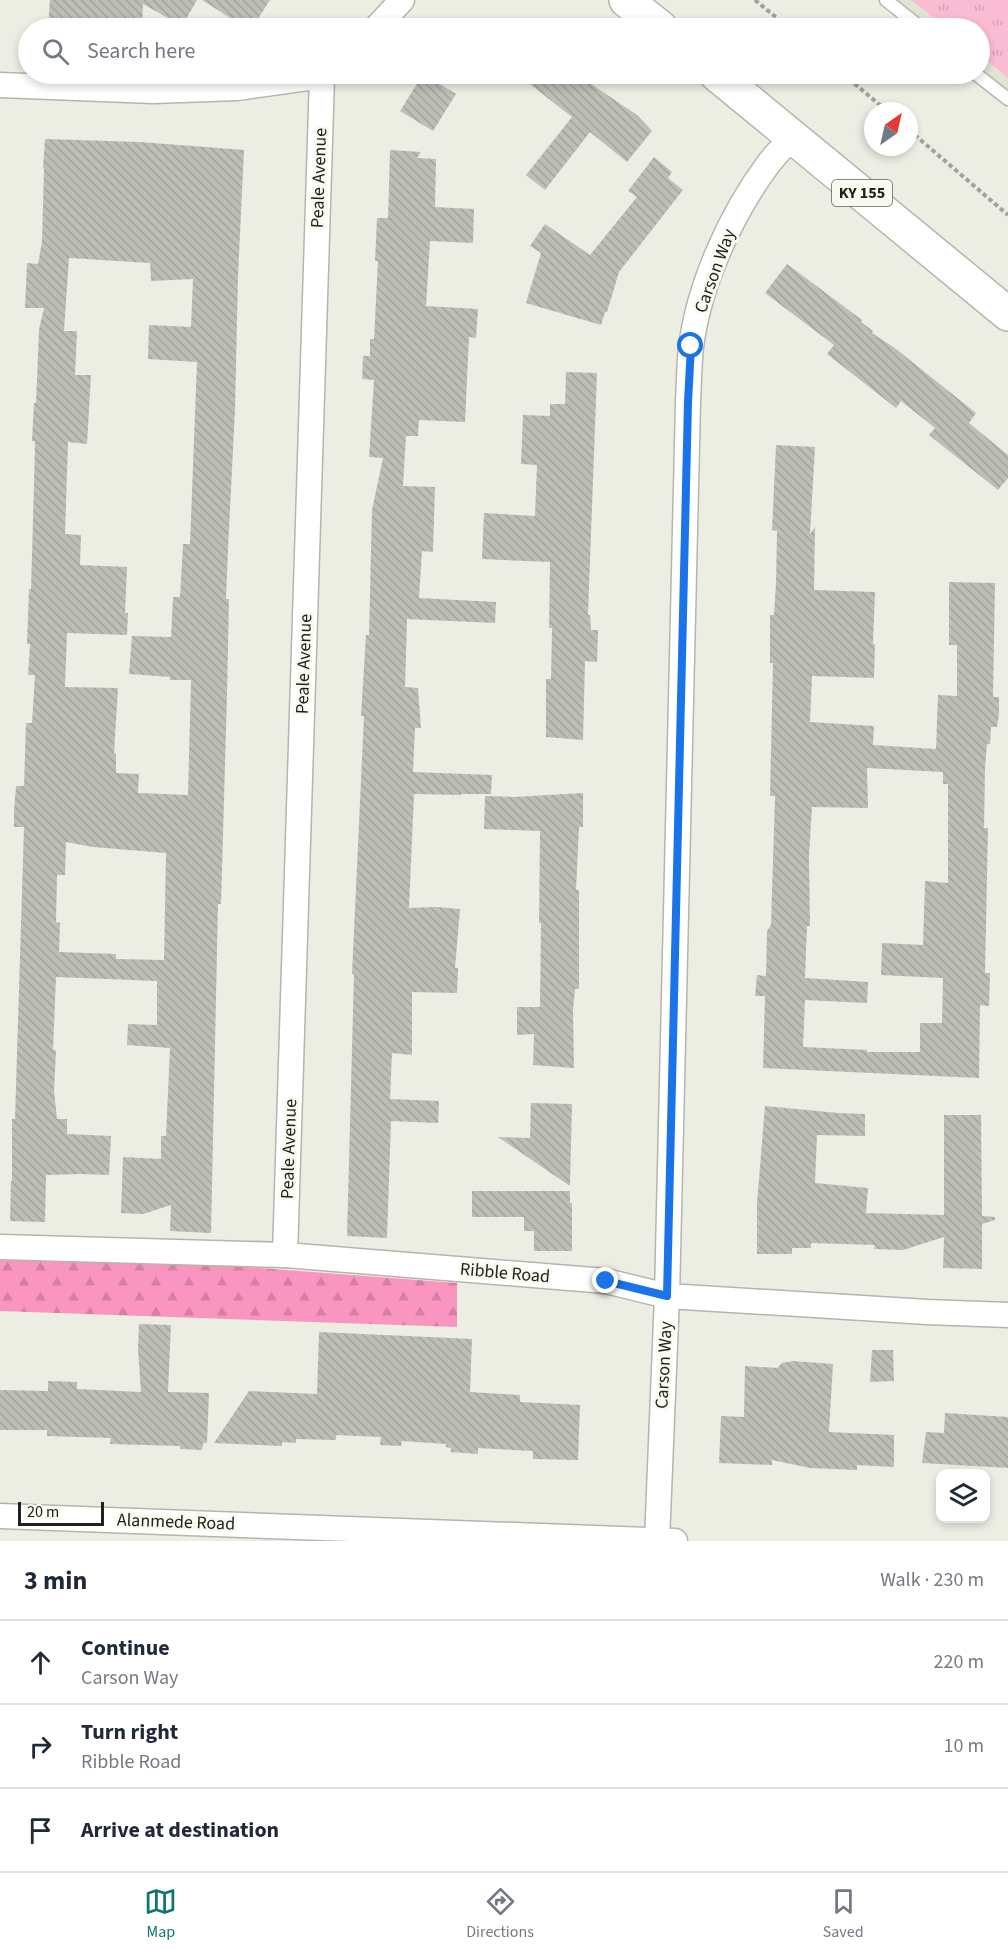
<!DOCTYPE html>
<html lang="en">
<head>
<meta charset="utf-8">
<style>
  :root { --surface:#fff; --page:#f6f6f7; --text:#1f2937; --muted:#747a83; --line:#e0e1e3; --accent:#0f766e }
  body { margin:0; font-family:"Source Sans 3",sans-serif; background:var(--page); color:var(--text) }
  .controls { position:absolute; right:18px; bottom:18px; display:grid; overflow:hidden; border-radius:12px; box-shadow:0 3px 9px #0003 }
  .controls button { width:54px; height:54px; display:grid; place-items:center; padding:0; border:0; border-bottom:2px solid var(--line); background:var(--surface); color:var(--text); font:30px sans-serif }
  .compass { position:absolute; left:864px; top:102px; width:54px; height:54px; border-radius:50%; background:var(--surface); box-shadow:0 3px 9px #0003; rotate:34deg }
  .scale { position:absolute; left:18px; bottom:15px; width:86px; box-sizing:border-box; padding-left:6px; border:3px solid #21221e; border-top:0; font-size:16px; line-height:21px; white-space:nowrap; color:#21221e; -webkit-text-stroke:4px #f9fbf1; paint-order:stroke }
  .stop { position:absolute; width:18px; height:18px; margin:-14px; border:4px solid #1a73e8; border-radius:50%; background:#fff }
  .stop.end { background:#1a73e8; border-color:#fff; box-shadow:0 2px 6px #0008 }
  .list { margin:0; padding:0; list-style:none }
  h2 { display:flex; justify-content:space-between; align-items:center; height:78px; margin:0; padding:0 24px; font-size:26px }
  h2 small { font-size:20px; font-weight:400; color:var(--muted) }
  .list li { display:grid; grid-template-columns:39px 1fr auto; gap:18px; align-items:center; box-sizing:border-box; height:84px; padding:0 24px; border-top:2px solid var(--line) }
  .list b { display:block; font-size:22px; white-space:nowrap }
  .list p { margin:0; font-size:20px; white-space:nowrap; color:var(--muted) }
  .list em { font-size:20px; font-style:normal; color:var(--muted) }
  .icon { flex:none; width:33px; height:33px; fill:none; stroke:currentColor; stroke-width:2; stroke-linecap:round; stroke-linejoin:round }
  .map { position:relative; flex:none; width:1008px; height:1541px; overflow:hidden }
  .search { position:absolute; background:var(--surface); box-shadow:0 3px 9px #0003; left:18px; right:18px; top:18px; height:66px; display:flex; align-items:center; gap:15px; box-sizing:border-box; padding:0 21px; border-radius:33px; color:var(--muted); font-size:22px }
  .sheet { height:330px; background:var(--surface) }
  nav { display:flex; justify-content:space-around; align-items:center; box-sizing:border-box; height:84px; border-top:2px solid var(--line); background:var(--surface); font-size:16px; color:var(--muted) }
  nav a { display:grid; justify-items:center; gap:3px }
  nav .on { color:var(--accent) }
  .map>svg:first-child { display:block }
  .built { fill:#e1e4d3 }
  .grass { fill:url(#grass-tufts) }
  .forest { fill:url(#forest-firs) }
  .building { fill:url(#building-back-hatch); fill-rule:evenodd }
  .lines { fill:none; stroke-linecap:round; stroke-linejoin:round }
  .service-casing { stroke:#b4b6ac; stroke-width:15 }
  .minor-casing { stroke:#b4b6ac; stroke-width:27 }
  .primary-casing { stroke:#b4b6ac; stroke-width:36 }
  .path { stroke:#a1a29b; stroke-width:4; stroke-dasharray:4.5 3; stroke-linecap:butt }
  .service { stroke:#fff; stroke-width:12 }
  .minor { stroke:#fff; stroke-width:24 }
  .primary { stroke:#fff; stroke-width:33 }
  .route { stroke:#1a73e8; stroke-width:8 }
  .labels { text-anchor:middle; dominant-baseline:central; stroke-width:6; stroke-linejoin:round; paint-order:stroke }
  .shield { fill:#f9fbf1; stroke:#62635d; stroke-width:1.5 }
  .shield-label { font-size:16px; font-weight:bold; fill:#21221e }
  .street-label { font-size:18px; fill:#21221e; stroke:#f9fbf1 }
</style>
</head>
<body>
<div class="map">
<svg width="1008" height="1541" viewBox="0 0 1008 1541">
  <defs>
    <pattern id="grass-tufts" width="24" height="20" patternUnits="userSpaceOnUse" patternTransform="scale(1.5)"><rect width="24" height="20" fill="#fabcd3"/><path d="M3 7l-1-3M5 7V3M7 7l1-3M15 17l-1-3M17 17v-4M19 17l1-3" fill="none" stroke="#d6a1b5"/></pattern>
    <pattern id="forest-firs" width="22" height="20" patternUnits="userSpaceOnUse" patternTransform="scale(1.5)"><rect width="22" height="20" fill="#f995be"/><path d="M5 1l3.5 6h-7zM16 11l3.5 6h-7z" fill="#d580a3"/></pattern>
    <pattern id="building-back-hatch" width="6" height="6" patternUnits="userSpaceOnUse" patternTransform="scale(1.5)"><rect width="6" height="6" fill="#bdbfb6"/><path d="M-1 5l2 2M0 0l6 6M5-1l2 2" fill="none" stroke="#a2a49c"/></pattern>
  </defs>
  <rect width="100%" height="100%" fill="#eceee4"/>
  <polygon class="built" points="890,0 1008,0 1008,96 980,73 980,28 925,28"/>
  <polygon class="grass" points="911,0 1008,0 1008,78 980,55 980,28 947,28"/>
  <polygon class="forest" points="0,1256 194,1263 457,1283 457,1327 0,1311"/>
  <g class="building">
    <polygon points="50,0 197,0 182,26 143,4 142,28 48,28"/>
    <polygon points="202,0 270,0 252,28 246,28"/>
    <polygon points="423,74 456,94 433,131 400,111"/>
    <polygon points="517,74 599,74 591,84 637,115 652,131 627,162 590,132 545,190 526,175 572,117"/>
    <path d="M45,139l95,3 104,8 -6,126 -3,134 -7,139 -2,50h3l-2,96 -6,209h-3l-7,329 -41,-2 1,-26 -28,9 -22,-1 2,-56 38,2v-23h5l4,-88 -43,-3 1,-21 29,1v-44l-101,-4 -3,73h3l-2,41 3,28h10v15l44,2 -2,39 -27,-1 -36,1 -1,47 -35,-1 1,-40h1v-62h3l9,-292h-10v-16l2,-25h8l2,-63h6l3,-48h-7l2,-31h-3l2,-55h2l3,-104 1,-44h-3l2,-38h2l3,-74 5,-21h-19l2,-45 11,1 4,-22 2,-73 -1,-1zM69,258l81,5 1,18 42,-2 -2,48 -42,-2 -1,34 49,3 -7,182h-7l-3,53h-7l-2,40 -39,-1 -3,38 41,3v3h21l-3,115 -50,-2 1,-19 -23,-1v-19h-2l4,-66 -53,-1 2,-54 60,2 1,-22h-3l2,-46 -47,-2 1,-30 -16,-1 3,-92 19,2 4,-69h-16l2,-44h-13zM66,842l27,5 73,6 -2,107 -48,-1v-5l-57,-2 1,-29 -4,-1 1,-47h8z"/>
    <polygon points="390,150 421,152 417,158 436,159 435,207 474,209 473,243 430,241 426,306 478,309 476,338 469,337 465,422 419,420 418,436 406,436 403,486 435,487 433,552 422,551 419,598 496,602 495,623 407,619 405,687 418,688 421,728 415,728 413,772 492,775 491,794 461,794 461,795 414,794 409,908 436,907 460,909 455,968 458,968 457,993 412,992 412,1055 392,1053 390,1099 439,1101 438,1123 391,1121 387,1238 347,1236 354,974 352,974 364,716 361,716 366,635 369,635 372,510 383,458 369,457 374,380 362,379 363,356 370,356 370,339 374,339 378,261 375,261 377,218 388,218"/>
    <polygon points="654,157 672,172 668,178 683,190 619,272 607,312 605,312 601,325 526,303 541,253 530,246 545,224 590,255 637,197 628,191"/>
    <polygon points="787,264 862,320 861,322 873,331 872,333 896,349 976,413 969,423 1008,455 1008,478 998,490 929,435 935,428 901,401 896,408 827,354 834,345 765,293"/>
    <polygon points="566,372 597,373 588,615 590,615 591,630 598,630 597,662 585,661 583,740 546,737 546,679 551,679 552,628 549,628 550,562 482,559 484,513 535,516 537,465 521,464 523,415 550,416 550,404 565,404"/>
    <path d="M776,445l39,2 -5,87 5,-7 -1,63 61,2 -2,52h2l-1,34 -62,-2 -2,46 64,4 -1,19 63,4 2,-54 19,1v-51h-8v-63l46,1 -2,114h6v17l-2,13h-6l-1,17h-3l-2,24 -1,60h4l-3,145h5l-1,33 -9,-1 -1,73 -216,-10 2,-72h-10l2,-21 9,1 1,-45 4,-6 4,-129h-5l3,-133h-3v-48h4l2,-32 1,-52 -5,-1zM867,768l76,4v12h5v99l-23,-2 -2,64 -41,-2 -1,32 62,3 -1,45h-22v29h-53v-2l-64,-3 2,-47 62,3 1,-21 -63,-4 2,-52h3l-1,-69 3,-50 56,1z"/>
    <polygon points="583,793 583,827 579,827 576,890 579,890 579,989 575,989 573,1010 574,1068 533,1065 534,1034 517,1035 517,1007 540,1007 541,923 539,923 540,831 484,829 485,796 514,797"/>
    <polygon points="531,1103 572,1104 570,1186 498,1137 530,1138"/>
    <polygon points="765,1106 838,1113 865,1114 865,1136 817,1135 815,1183 868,1188 866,1213 944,1215 944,1115 981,1115 982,1216 995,1217 995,1220 982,1224 982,1269 943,1268 944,1237 903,1250 874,1249 875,1245 811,1243 811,1248 792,1248 792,1254 757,1254 757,1203"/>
    <polygon points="472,1191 570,1191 570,1203 572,1203 572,1251 534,1251 534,1231 524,1231 524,1217 472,1217"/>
    <polygon points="139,1324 171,1325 168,1392 209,1393 207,1443 203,1443 202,1450 180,1449 180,1446 110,1444 111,1438 47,1436 47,1430 0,1430 0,1390 48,1391 48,1381 77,1382 77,1389 141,1392 138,1349"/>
    <polygon points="319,1332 472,1339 470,1392 520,1395 520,1402 580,1405 578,1460 533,1459 533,1451 478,1448 478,1454 451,1452 451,1448 446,1447 446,1444 402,1441 401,1446 380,1445 381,1437 336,1435 336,1440 296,1439 296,1443 282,1442 282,1446 214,1443 249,1391 317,1394"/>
    <polygon points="872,1350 893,1350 894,1381 870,1382"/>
    <polygon points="793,1361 833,1364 829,1432 894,1435 894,1467 857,1465 857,1470 834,1469 810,1468 772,1460 772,1465 719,1463 721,1416 744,1417 745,1366 777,1368 782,1363"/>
    <polygon points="945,1413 1008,1417 1008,1468 922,1463 926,1432 944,1433"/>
  </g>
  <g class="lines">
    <defs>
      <g id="service">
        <polyline points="886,0 921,28"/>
        <polyline points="976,74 1008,99"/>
      </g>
      <g id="minor">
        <polyline points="376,28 402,0"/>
        <polyline points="0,85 153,91 237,88 322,76 325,74"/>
        <polyline points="0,1247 285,1255 606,1281 667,1296 927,1312 1008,1315"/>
        <polyline points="285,1255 322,76"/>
        <polyline points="0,1516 675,1541"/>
        <path d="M657,1541l10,-245 21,-894c1,-18 1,-37 3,-55 8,-63 40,-133 78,-184 7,-9 16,-18 24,-27"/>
      </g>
      <g id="primary">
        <polyline points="626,0 661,28"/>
        <polyline points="716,74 1008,314"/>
      </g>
    </defs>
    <use href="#service" class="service-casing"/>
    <use href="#minor" class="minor-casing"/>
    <use href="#primary" class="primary-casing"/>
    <g class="path">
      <polyline points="755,0 789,28"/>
      <polyline points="843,74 887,111"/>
      <polyline points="909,130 1008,215"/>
    </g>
    <use href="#service" class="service"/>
    <use href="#minor" class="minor"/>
    <use href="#primary" class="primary"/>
  </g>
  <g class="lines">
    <polyline class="route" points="606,1281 667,1296 688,402 691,346"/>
  </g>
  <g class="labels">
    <rect class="shield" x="832" y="180" width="60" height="26" rx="4.5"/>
    <g class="shield-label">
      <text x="862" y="193">KY 155</text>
    </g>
    <g class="street-label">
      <text transform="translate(319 178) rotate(-88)">Peale Avenue</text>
      <text transform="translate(715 271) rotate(-70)">Carson Way</text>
      <text transform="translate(304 664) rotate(-88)">Peale Avenue</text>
      <text transform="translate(289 1149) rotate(-88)">Peale Avenue</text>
      <text transform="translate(505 1273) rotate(5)">Ribble Road</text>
      <text transform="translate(664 1365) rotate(-87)">Carson Way</text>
      <text transform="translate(176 1522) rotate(2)">Alanmede Road</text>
    </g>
  </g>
</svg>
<div class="controls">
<button><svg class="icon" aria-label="layers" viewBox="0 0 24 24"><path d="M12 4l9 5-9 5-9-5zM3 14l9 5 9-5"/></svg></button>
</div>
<svg class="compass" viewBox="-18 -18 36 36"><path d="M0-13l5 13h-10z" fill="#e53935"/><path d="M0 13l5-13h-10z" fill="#747a83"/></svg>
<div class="scale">20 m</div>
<div class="stop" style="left:691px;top:346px"></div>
<div class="stop end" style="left:606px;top:1281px"></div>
<div class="search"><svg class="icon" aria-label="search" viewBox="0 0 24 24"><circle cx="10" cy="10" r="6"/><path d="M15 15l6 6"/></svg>Search here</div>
</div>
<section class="sheet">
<h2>3 min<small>Walk · 230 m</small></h2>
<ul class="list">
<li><svg class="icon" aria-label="ahead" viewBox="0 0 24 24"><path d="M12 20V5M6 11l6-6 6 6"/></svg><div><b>Continue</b><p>Carson Way</p></div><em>220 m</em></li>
<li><svg class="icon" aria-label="right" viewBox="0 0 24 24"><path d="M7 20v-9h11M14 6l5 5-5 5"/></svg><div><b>Turn right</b><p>Ribble Road</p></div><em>10 m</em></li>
<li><svg class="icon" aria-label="arrive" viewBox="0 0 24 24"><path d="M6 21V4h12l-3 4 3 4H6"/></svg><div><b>Arrive at destination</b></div></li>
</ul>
</section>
<nav>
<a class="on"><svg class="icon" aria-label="map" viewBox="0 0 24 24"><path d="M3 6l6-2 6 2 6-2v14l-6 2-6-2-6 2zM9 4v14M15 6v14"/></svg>Map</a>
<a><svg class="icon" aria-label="directions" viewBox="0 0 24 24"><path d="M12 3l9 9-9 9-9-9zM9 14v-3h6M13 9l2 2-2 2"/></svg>Directions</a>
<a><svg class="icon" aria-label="saved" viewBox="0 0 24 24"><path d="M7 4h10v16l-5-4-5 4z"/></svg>Saved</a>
</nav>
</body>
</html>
